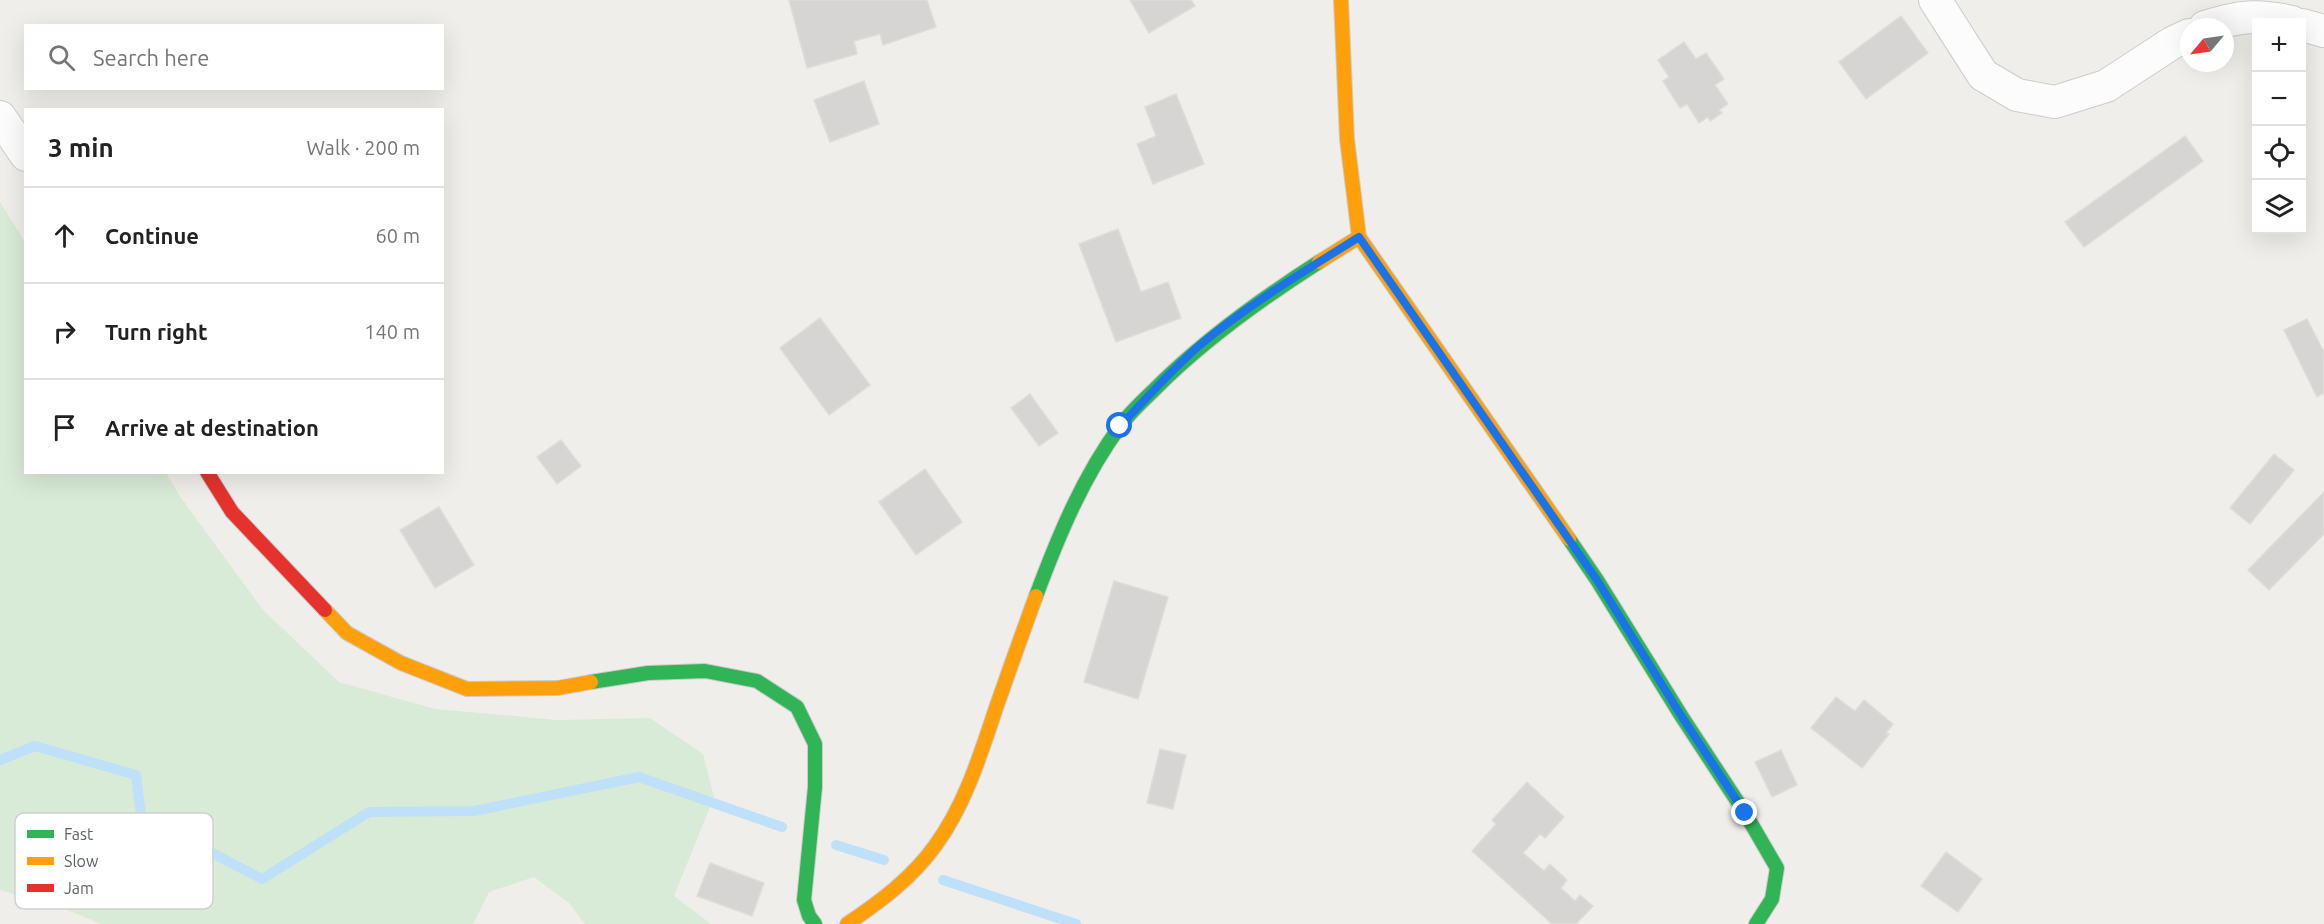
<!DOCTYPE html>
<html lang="en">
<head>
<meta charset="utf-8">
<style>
  :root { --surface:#fff; --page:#f2f2f2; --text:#222; --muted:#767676; --line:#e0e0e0 }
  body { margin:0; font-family:Ubuntu,sans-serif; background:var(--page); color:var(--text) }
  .controls { position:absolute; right:18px; top:18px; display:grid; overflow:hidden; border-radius:0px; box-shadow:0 6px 24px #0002 }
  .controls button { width:54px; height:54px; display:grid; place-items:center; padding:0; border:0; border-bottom:2px solid var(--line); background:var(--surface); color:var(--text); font:30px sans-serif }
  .compass { position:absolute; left:2180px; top:18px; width:54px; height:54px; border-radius:50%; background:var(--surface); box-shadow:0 6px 24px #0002; rotate:241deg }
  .stop { position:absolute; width:18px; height:18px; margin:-14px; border:4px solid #1a73e8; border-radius:50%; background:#fff }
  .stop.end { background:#1a73e8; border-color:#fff; box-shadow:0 2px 6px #0008 }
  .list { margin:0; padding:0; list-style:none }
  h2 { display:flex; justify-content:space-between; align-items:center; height:78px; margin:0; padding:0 24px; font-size:26px }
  h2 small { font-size:20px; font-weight:400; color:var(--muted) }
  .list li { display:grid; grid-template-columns:39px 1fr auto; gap:18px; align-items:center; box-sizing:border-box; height:96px; padding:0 24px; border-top:2px solid var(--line) }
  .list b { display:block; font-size:22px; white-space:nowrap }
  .list em { font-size:20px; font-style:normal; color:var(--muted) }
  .icon { flex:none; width:33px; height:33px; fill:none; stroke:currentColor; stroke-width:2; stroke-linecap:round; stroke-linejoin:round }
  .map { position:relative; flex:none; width:2324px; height:924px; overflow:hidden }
  .search { position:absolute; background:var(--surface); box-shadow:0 6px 24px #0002; left:24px; top:24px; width:420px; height:66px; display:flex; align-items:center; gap:15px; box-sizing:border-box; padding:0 21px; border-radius:0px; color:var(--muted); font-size:22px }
  .panel { position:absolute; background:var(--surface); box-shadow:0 6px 24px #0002; left:24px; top:108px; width:420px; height:366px; border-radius:0px }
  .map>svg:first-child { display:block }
  .green { fill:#d8ebd6 }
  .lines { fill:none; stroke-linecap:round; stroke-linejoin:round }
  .stream { stroke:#bfe0f9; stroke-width:10 }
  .building { fill:#d6d5d3; stroke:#deddd9; stroke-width:1.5 }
  .street-casing { stroke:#cbcccc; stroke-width:34 }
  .fast-casing { stroke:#cacacb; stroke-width:16 }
  .slow-casing { stroke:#cacacb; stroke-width:16 }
  .jam-casing { stroke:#cacacb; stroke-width:16 }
  .street { stroke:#fdfcfc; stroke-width:32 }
  .fast { stroke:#30b455; stroke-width:14 }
  .slow { stroke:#ff9f0a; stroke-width:14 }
  .jam { stroke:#e5322d; stroke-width:14 }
  .route { stroke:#1a73e8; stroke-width:8 }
  .key { fill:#fff; stroke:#cfd0d2; stroke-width:1.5 }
  .key-label { font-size:16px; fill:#5f6368 }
</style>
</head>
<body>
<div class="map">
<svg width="2324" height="924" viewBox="0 0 2324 924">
  <rect width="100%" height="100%" fill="#efeeea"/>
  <polygon class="green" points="0,202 25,242 26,472 166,473 181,498 263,610 339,682 435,709 557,720 650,718 703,754 714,797 674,896 711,924 585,924 569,903 534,877 489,892 473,924 102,924 62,908 0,890"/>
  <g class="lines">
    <g class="stream">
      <polyline points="0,760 35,746 136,775 141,816 262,879 369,812 474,811 639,777 782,827"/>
      <polyline points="836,845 884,860"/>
      <polyline points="943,880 1076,924"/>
    </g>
  </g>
  <g class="building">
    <polygon points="789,0 927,0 936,27 883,45 880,34 854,41 857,54 807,68"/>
    <polygon points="1130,0 1191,0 1195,6 1149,33"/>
    <polygon points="1901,16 1928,53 1866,99 1839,62"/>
    <polygon points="1684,42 1696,59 1706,53 1724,79 1715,85 1728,104 1719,110 1722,113 1710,121 1708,117 1699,123 1687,104 1680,108 1663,81 1669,77 1658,60"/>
    <polygon points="864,81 879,124 830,142 814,100"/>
    <polygon points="1176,94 1204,164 1153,184 1137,144 1156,136 1145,107"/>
    <polygon points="2185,136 2203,161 2084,247 2065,222"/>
    <polygon points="1118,229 1141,292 1168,282 1181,318 1116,342 1079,244"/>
    <polygon points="820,318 870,385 829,415 780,348"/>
    <polygon points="2307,319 2324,352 2324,393 2317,397 2284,330"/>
    <polygon points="1030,394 1058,433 1039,446 1011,408"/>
    <polygon points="561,440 581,466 557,484 537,457"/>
    <polygon points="2274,454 2294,470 2250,524 2230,508"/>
    <polygon points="925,469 962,522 916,555 879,502"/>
    <polygon points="2324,492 2324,534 2269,590 2248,570"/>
    <polygon points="439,507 474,565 435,588 400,530"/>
    <polygon points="1114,581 1168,597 1138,699 1084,682"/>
    <polygon points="1836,697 1855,711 1864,700 1893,724 1886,733 1889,734 1862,768 1811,728"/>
    <polygon points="1160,749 1186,755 1173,809 1147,803"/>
    <polygon points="1781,750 1797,785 1772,797 1755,762"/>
    <polygon points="1527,782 1564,817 1545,838 1540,834 1523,853 1544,871 1550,864 1567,880 1561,888 1575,901 1580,895 1593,906 1576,924 1552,924 1472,851 1496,824 1492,820"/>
    <polygon points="1946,852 1982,879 1958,912 1921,886"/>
    <polygon points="710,863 764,883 752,916 697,896"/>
  </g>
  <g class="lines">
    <defs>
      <g id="street">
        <polyline points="1935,0 1983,75 2017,95 2055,102 2106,86 2172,43 2189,35"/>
        <polyline points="2302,25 2324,31"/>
        <path d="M2205,27c34,-11 52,-13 87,-5"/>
        <polyline points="0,117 26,155"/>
      </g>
      <g id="fast">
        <polyline points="1569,539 1597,580 1682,717 1745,813 1777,868 1772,899 1756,924"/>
        <path d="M1036,596c22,-59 47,-120 85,-171 10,-14 23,-25 35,-37 49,-49 105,-89 163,-126"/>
        <polyline points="591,682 648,673 705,671 757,681 797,707 815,744 815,787 804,900 809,916 815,924"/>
      </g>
      <g id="slow">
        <polyline points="1359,237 1569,539"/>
        <polyline points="1319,262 1359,237 1347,139 1341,0"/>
        <polyline points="325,610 347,633 401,663 467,689 558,688 591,682"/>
        <path d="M847,924c33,-22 65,-46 88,-78 30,-41 45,-90 61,-138 13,-37 26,-74 40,-112"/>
      </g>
      <polyline id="jam" points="207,472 232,512 325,610"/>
    </defs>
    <use href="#street" class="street-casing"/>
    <use href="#fast" class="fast-casing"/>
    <use href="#slow" class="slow-casing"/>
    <use href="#jam" class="jam-casing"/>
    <use href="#street" class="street"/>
    <use href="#fast" class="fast"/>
    <use href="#slow" class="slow"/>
    <use href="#jam" class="jam"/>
  </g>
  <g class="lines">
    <path class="route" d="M1120,426c26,-27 51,-56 80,-81 49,-41 105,-74 159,-108l238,343 85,137 63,96"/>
  </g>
  <rect x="15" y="813" width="198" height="96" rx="9" class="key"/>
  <rect x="27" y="830" width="27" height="8" fill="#30b455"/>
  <rect x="27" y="857" width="27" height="8" fill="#ff9f0a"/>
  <rect x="27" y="884" width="27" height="8" fill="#e5322d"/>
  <g class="key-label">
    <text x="64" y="840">Fast</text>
    <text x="64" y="867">Slow</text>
    <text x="64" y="894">Jam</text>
  </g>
</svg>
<div class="controls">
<button>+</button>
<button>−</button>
<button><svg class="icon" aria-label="locate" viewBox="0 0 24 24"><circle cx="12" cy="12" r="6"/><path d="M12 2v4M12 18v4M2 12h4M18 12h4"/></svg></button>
<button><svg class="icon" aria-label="layers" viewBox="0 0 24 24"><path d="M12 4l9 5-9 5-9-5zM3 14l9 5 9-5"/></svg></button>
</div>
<svg class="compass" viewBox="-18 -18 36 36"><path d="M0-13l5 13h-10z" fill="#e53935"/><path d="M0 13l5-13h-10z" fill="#767676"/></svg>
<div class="stop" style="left:1120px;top:426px"></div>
<div class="stop end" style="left:1745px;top:813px"></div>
<div class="search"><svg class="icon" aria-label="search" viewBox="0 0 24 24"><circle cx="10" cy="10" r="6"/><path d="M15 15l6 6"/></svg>Search here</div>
<section class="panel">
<h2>3 min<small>Walk · 200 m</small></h2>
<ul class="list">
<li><svg class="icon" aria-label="ahead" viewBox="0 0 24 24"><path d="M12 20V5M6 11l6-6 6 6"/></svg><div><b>Continue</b></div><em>60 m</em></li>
<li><svg class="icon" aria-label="right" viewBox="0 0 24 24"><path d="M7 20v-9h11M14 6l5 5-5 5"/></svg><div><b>Turn right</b></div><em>140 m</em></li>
<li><svg class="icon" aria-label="arrive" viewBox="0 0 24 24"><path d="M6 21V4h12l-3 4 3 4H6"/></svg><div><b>Arrive at destination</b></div></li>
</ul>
</section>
</div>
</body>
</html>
